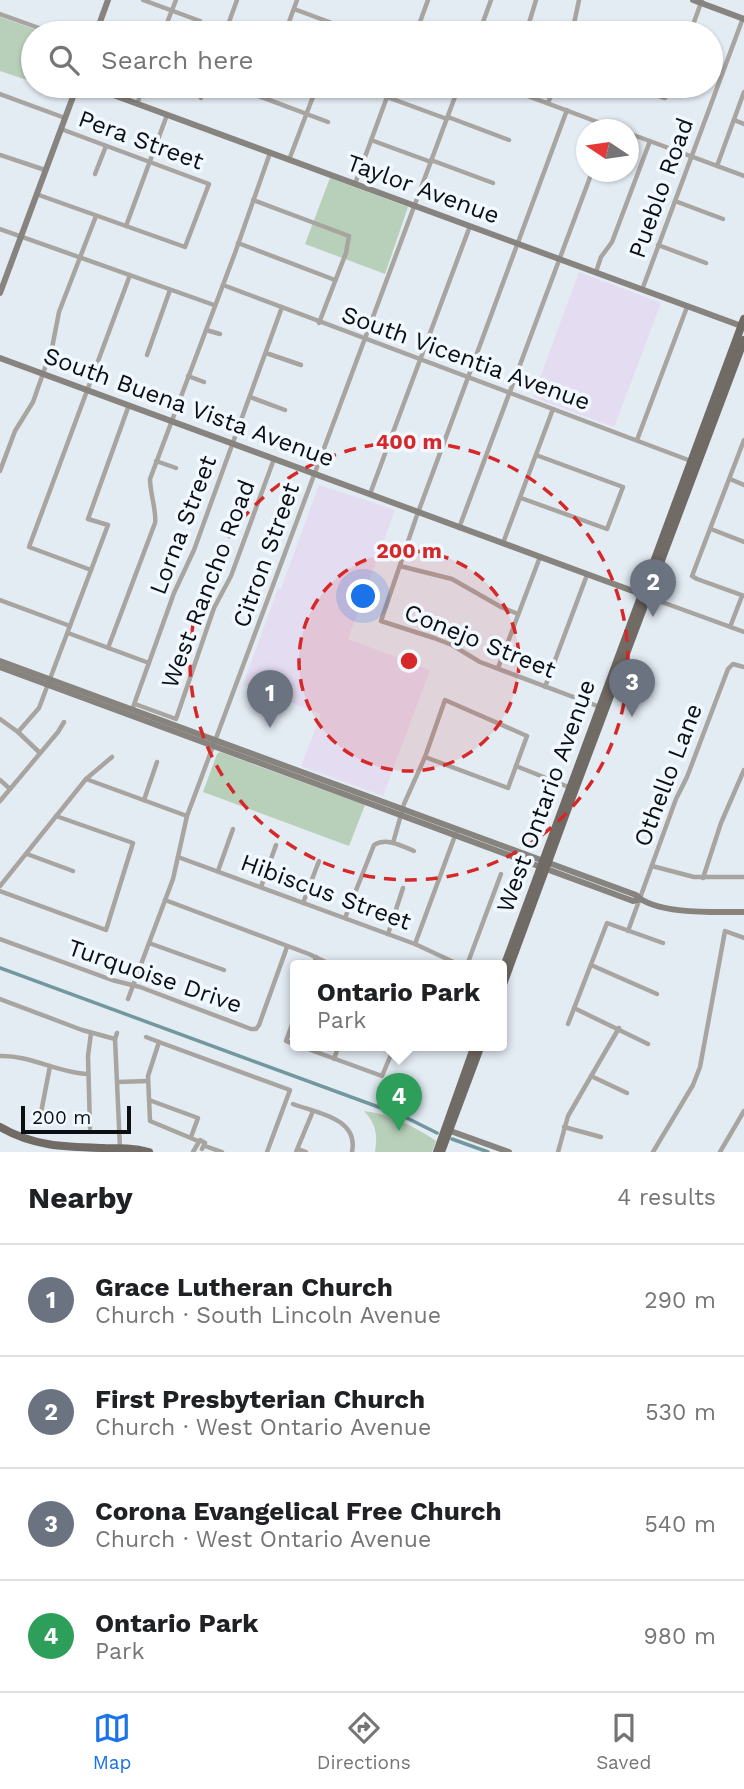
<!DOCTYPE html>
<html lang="en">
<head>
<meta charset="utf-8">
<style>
  :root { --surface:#fff; --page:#f2f2f2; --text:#202124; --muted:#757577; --line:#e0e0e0; --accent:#1a73e8 }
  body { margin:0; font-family:"Work Sans",sans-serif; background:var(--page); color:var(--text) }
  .compass { position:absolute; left:576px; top:119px; width:63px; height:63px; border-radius:50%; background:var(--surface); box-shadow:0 2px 5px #0004; rotate:283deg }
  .scale { position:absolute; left:21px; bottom:18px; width:110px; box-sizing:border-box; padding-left:7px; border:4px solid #0c0f12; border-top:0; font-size:19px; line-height:24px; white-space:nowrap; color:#0c0f12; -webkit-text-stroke:5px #f1f8ff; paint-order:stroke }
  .you { position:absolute; left:364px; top:597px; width:24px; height:24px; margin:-18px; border:5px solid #fff; border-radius:50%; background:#1a73e8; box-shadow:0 0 0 10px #1a73e833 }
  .badge { display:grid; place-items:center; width:46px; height:46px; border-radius:50%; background:var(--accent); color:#fff; font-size:23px; font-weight:700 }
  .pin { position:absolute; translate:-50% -58px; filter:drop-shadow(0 2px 4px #0008) }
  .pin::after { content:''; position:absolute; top:37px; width:24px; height:21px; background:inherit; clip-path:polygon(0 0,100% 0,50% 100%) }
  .popup { position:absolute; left:290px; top:960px; width:217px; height:91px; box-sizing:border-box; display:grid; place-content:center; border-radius:7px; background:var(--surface); filter:drop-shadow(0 2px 5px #0005); font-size:23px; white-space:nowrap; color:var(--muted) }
  .popup b { font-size:26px; color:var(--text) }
  .popup::after { content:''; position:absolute; left:50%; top:100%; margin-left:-14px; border:14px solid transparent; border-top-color:var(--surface) }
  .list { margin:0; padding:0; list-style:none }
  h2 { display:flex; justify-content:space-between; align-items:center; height:91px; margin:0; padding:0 28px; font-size:30px }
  h2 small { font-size:23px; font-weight:400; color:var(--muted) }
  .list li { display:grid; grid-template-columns:46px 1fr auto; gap:21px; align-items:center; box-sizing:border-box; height:112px; padding:0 28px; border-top:2px solid var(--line) }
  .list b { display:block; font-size:26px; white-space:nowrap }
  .list p { margin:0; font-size:23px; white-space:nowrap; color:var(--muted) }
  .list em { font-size:23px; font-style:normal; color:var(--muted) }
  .icon { flex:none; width:38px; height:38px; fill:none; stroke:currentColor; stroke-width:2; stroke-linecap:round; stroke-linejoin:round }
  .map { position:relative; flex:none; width:744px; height:1152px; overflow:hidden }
  .search { position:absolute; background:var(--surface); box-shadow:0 2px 5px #0004; left:21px; right:21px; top:21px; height:77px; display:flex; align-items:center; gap:18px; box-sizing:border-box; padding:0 24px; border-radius:38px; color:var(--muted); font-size:26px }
  .sheet { height:539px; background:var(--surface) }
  nav { display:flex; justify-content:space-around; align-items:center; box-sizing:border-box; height:98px; border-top:2px solid var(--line); background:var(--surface); font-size:19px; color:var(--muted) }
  nav a { display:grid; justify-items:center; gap:4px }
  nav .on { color:var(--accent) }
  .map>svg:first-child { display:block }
  .education { fill:#e4dcf1 }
  .green { fill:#b8d0b9 }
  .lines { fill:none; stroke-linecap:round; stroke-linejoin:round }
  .canal { stroke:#71989f; stroke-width:3.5 }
  .street { stroke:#a8a5a1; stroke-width:4.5 }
  .secondary { stroke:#87837e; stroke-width:6 }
  .primary { stroke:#716b65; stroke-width:8 }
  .ring { fill:none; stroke:#d62828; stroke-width:3.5; stroke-dasharray:12 9 }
  .labels { text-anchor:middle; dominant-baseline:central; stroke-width:7; stroke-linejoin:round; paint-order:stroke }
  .street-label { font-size:24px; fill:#0c0f12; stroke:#f1f8ff }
  .centre { fill:#d62828; stroke:#f1f8ff; stroke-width:3.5 }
  .ring-label { font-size:21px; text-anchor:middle; font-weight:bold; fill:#d62828; stroke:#f1f8ff; stroke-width:7; stroke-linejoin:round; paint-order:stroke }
</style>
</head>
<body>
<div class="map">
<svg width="744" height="1152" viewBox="0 0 744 1152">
  <rect width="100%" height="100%" fill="#e3ebf3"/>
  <g class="education">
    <polygon points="579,272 661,303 614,427 533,397"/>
    <polygon points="319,485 395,510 348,639 430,670 383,796 301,766 321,714 243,685 278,589 281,589"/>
  </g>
  <g class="green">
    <polygon points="0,17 45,33 33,33 33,82 0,71"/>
    <polygon points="330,178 408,207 385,274 305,244"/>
    <polygon points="220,752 365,805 349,846 203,792 217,754"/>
    <path d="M364,1111c26,3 50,15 72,30l-4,11h-57c3,-17 1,-28 -11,-41z"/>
  </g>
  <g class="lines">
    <g class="canal">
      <polyline points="0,968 403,1116 437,1133"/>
      <polyline points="452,1139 488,1152"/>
    </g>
    <g class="street">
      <polyline points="143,0 200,21"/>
      <polyline points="294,9 359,33"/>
      <polyline points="0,14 53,33"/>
      <polyline points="573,25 597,33"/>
      <polyline points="163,33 176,0"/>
      <polyline points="225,33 237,0"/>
      <polyline points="285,33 297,0"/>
      <polyline points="336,33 339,26"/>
      <polyline points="416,33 428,0"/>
      <polyline points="479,33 491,0"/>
      <polyline points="526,33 536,0"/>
      <polyline points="572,33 579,0"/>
      <polyline points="690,33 702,0"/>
      <polyline points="232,86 328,122"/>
      <polyline points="501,86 619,130"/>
      <polyline points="629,86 665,98 671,86"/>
      <polyline points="0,94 65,118"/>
      <polyline points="261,97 265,86"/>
      <polyline points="201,98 206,86"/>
      <polyline points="548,103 555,86"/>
      <polyline points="137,104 144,86"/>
      <polyline points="567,110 416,518 381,621 434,638 452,645 480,662 600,707"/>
      <polyline points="448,117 509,140"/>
      <polyline points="734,120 744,124"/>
      <polyline points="628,133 744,176"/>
      <polyline points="371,140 431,162"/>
      <polyline points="0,155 45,170"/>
      <polyline points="289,160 317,86"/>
      <polyline points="431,160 493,183"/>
      <polyline points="717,166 744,92"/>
      <polyline points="95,174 106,146"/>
      <polyline points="355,184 387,97 447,119"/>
      <polyline points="36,194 185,247 209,184 61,129"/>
      <polyline points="253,200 349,236 346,253 319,323"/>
      <polyline points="675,201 723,219"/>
      <polyline points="126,226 167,115"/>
      <polyline points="0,229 214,305"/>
      <polyline points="238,243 335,280"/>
      <polyline points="658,245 706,263"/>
      <polyline points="596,272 601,257 612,242 650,141"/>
      <polyline points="223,285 691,461"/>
      <polyline points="642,290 743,18"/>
      <polyline points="206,330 220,334"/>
      <polyline points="266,353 301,365"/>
      <polyline points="147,355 170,290"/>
      <polyline points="188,376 204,382"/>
      <polyline points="250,397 285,410"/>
      <polyline points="637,440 687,307"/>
      <polyline points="744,440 692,576 697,579 744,596"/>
      <polyline points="156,461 176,468"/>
      <polyline points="0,471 15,431 33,402 52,348 59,312 96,216"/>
      <polyline points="730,479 744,485"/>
      <polyline points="370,494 470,226"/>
      <polyline points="521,498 607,529 623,487 536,455"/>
      <polyline points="459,528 592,172"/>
      <polyline points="711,529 744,542"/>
      <polyline points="503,543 553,409"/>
      <polyline points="400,566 452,579 501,607 518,614"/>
      <polyline points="91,570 29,547 130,275"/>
      <polyline points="648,597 744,632"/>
      <polyline points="0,600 70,626"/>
      <polyline points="730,627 742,596"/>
      <polyline points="68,633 149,663"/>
      <path d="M108,648l47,-125c2,-10 -5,-30 -5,-44l85,-226 35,-100"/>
      <polyline points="498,668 540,557"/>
      <polyline points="545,687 587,575"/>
      <polyline points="135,704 176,719 214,608 231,576 274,459"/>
      <polyline points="132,710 174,593 194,550 282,307"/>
      <polyline points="0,719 18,732 39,752"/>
      <polyline points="18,732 39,708 108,525 88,519 129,405"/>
      <polyline points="425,757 508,788 516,766 571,788"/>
      <polyline points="86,779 187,816"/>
      <polyline points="0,780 10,789"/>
      <polyline points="144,800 157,762"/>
      <polyline points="0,801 58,732 64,722"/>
      <polyline points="393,843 404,804 425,757 445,700 527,736 516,766"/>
      <polyline points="27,854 73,871"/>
      <polyline points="178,857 415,944 460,965"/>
      <polyline points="652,866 694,877 744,877"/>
      <polyline points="218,871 233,829"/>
      <polyline points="703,878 721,823 744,770"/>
      <polyline points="0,886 86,779 112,757"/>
      <polyline points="261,887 276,845"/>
      <polyline points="0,891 106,930 133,843 56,816"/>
      <polyline points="165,900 309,954 332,965"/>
      <polyline points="303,903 319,861"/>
      <path d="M345,918l29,-73c12,-8 28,1 40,6"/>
      <polyline points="628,931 676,799 687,777 728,669 733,664 744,667"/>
      <polyline points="388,934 403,888"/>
      <polyline points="0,939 112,980 140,987 251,1029 256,1029 259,1025 287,947"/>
      <polyline points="149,943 224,970"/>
      <polyline points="415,944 456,833"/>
      <polyline points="314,965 316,957"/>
      <polyline points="467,965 501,874"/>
      <polyline points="591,965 657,994"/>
      <polyline points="0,999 82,1030 115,1039"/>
      <polyline points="128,999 173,879 187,816 459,86"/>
      <polyline points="574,1008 648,1044"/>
      <polyline points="296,1014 286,1041 296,1045"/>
      <polyline points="568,1024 607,923 663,943"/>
      <polyline points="117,1033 115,1039 120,1148"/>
      <polyline points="146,1037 159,1042"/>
      <polyline points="297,1045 382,1076 395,1045"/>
      <path d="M0,1056c31,-1 57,17 88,18"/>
      <polyline points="334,1059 339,1045"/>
      <polyline points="591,1076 627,1093"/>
      <polyline points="118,1082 148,1081"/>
      <polyline points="149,1100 198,1118 191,1137"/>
      <path d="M293,1104c24,9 66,14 59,48"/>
      <polyline points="39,1123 50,1066"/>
      <polyline points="564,1127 601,1137"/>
      <polyline points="90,1128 88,1056 91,1033"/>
      <polyline points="198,1141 150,1121 148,1076 159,1042 290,1090 267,1152"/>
      <polyline points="205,1146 222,1152"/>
      <polyline points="298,1149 306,1152"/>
      <polyline points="193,1152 200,1140 205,1143 202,1149"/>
      <polyline points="296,1152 313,1111"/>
      <polyline points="558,1152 568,1116 619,1028"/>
      <polyline points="653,1152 693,1085 700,1067 725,931 744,938"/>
      <polyline points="720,1152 744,1111"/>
    </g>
    <g class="secondary">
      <polyline points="693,0 744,19"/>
      <polyline points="96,33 108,0"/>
      <polyline points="89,86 744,327"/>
      <polyline points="0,293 77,86"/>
      <polyline points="0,358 641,594"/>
      <path d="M0,661l636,234c19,20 82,17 108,17"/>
      <polyline points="0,667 633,901 640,899"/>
      <polyline points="445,1129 509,1152"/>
    </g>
    <g class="primary">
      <polyline points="502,972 744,319"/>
      <polyline points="502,987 566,813 744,340"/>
      <path d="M0,1127c34,20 67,20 105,21 15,0 29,0 44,4"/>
      <polyline points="437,1152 475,1045"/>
      <polyline points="441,1152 481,1045"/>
    </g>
  </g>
  <circle cx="409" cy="661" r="110" fill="#d62828" fill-opacity=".12"/>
  <g class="ring">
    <circle cx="409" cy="661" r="110"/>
    <circle cx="409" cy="661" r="219"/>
  </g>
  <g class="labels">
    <g class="street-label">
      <text transform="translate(141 140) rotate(20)">Pera Street</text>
      <text transform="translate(661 188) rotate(-70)">Pueblo Road</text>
      <text transform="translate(423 189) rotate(20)">Taylor Avenue</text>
      <text transform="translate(466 358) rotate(20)">South Vicentia Avenue</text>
      <text transform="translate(189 407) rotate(20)">South Buena Vista Avenue</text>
      <text transform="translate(183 525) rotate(-69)">Lorna Street</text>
      <text transform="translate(266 555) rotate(-70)">Citron Street</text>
      <text transform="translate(208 584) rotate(-69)">West Rancho Road</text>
      <text transform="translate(480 641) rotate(22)">Conejo Street</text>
      <text transform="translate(668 775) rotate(-69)">Othello Lane</text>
      <text transform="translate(546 796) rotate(-70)">West Ontario Avenue</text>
      <text transform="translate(326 892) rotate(20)">Hibiscus Street</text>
      <text transform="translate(155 976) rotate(19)">Turquoise Drive</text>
    </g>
  </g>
  <circle cx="409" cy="661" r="10" class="centre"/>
  <g class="ring-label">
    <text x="409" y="449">400 m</text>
    <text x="409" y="558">200 m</text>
  </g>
</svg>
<svg class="compass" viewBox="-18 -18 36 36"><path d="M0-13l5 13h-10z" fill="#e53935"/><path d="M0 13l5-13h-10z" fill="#757577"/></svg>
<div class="scale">200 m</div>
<div class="you"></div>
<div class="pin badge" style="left:270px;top:728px;background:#6b7280">1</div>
<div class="pin badge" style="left:653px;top:617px;background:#6b7280">2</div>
<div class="pin badge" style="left:632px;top:717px;background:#6b7280">3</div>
<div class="pin badge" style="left:399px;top:1131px;background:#2e9e5b">4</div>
<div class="popup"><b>Ontario Park</b>Park</div>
<div class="search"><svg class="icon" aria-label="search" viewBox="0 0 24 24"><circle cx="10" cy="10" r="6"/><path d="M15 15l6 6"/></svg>Search here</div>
</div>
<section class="sheet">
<h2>Nearby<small>4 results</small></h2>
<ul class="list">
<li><span class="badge" style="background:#6b7280">1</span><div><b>Grace Lutheran Church</b><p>Church · South Lincoln Avenue</p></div><em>290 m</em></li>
<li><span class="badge" style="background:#6b7280">2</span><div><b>First Presbyterian Church</b><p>Church · West Ontario Avenue</p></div><em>530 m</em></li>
<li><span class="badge" style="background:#6b7280">3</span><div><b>Corona Evangelical Free Church</b><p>Church · West Ontario Avenue</p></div><em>540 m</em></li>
<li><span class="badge" style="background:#2e9e5b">4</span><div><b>Ontario Park</b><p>Park</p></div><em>980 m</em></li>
</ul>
</section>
<nav>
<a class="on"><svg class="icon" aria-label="map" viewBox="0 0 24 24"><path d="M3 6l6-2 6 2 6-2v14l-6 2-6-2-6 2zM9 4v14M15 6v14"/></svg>Map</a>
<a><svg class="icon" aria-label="directions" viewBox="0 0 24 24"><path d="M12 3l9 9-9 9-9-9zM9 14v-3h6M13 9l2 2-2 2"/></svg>Directions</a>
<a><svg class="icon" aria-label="saved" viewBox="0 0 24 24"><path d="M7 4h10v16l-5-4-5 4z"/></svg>Saved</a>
</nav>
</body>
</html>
